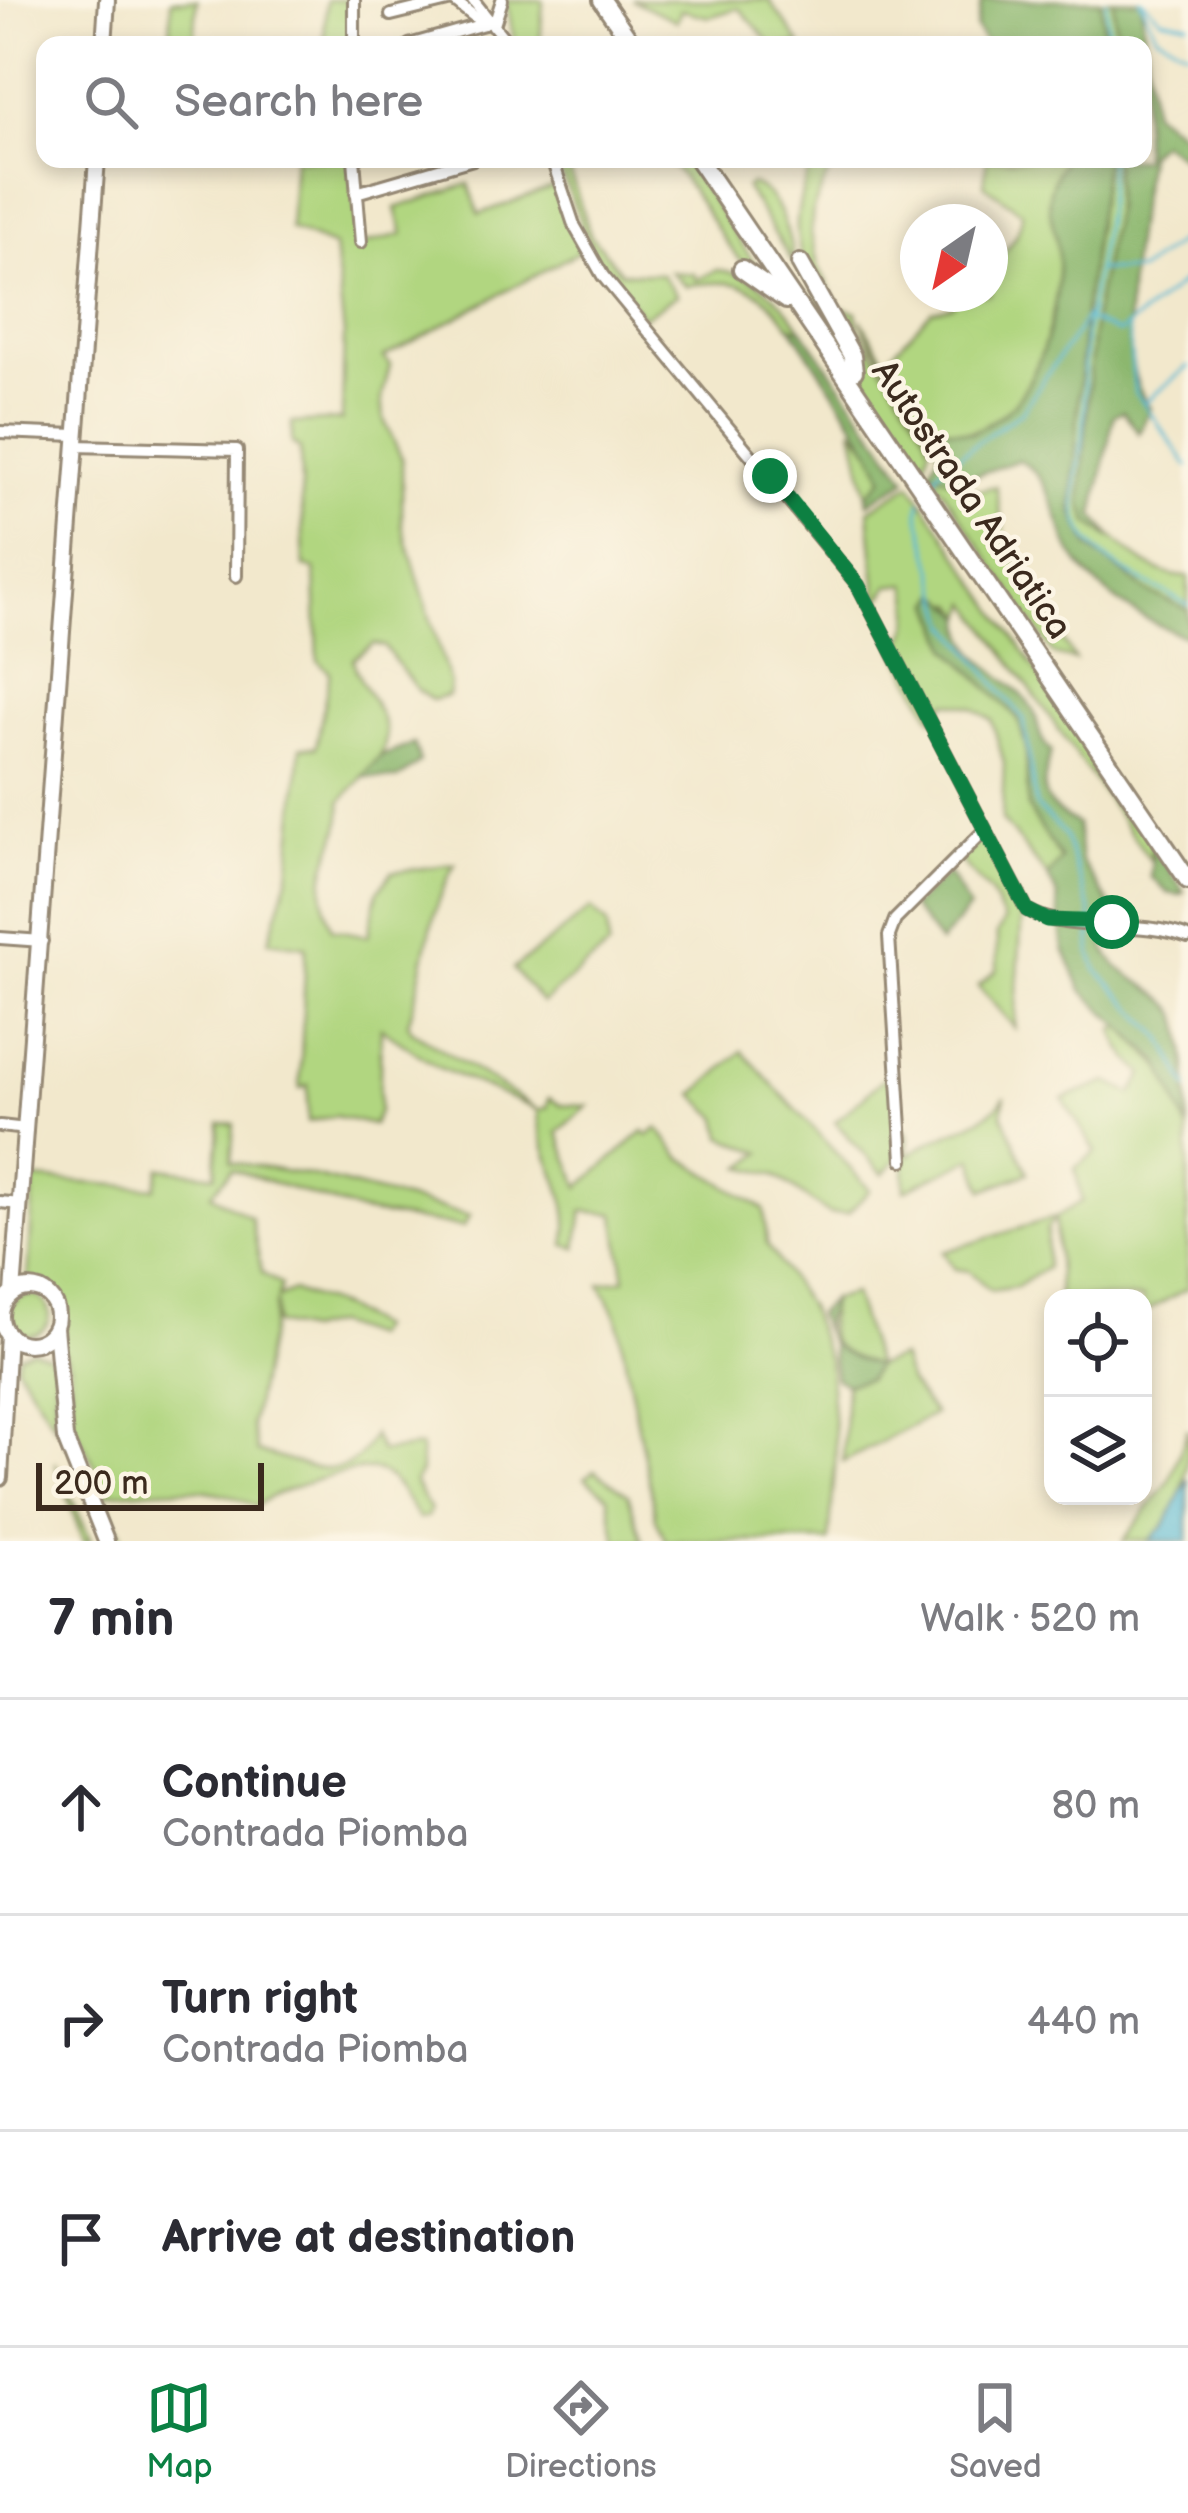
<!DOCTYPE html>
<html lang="en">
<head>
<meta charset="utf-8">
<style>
  :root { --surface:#fff; --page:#f2f2f3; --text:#2b2b33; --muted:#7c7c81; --line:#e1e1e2; --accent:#0b8043 }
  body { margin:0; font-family:"Balsamiq Sans",sans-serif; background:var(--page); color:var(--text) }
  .controls { position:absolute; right:36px; bottom:36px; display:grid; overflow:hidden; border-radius:24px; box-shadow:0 6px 18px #0003 }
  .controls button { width:108px; height:108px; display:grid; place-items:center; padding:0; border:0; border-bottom:3px solid var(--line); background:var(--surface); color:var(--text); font:60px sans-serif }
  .compass { position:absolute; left:900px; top:204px; width:108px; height:108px; border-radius:50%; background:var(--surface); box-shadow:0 6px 18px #0003; rotate:214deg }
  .scale { position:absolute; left:36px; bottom:30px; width:228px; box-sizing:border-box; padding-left:12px; border:6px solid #3b2a1e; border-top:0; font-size:33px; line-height:42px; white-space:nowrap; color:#3b2a1e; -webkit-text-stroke:9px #fcf5e5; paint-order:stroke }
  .stop { position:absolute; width:36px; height:36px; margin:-27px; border:9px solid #0b8043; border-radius:50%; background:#fff }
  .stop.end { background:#0b8043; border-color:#fff; box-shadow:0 3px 12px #0008 }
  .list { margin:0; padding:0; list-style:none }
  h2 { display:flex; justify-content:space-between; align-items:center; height:156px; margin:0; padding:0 48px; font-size:51px }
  h2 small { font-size:39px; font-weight:400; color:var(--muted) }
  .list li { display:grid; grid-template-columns:78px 1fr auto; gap:36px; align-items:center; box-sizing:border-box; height:216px; padding:0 48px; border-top:3px solid var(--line) }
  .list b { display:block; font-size:45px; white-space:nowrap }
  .list p { margin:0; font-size:39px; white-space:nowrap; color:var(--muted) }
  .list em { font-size:39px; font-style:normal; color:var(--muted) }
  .icon { flex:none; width:66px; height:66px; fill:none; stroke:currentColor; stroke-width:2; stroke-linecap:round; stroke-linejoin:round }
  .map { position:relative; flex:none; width:1188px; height:1541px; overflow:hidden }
  .search { position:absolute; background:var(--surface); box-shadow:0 6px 18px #0003; left:36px; right:36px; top:36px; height:132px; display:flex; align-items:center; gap:30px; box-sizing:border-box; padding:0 42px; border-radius:24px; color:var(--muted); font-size:45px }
  .sheet { height:804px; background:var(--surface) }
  nav { display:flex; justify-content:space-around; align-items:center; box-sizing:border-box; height:168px; border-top:3px solid var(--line); background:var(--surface); font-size:33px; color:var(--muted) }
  nav a { display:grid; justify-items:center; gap:6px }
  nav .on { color:var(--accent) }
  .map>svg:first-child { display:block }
  .green { fill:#b1d680; stroke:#76804f; stroke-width:3 }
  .forest { fill:#8cb76e; stroke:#647046; stroke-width:3 }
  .water { fill:#56b9d4; stroke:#487279; stroke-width:3 }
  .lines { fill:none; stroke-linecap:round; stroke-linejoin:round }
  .stream { stroke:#56b9d4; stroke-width:3 }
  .minor-casing { stroke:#968975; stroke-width:16 }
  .major-casing { stroke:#968975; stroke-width:20 }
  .highway-casing { stroke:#968975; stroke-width:22 }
  .minor { stroke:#fff; stroke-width:10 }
  .major { stroke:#fff; stroke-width:14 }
  .highway { stroke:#fff; stroke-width:16 }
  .route { stroke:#0b8043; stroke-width:15 }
  .labels { text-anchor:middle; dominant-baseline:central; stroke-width:9; stroke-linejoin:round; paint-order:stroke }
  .street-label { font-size:36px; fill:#3b2a1e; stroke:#fcf5e5 }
</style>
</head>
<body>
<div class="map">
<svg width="1188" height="1541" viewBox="0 0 1188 1541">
  <rect width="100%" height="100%" fill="#fcf5e5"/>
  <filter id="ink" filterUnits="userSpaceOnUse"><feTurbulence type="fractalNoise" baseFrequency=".00833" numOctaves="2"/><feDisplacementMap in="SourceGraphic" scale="24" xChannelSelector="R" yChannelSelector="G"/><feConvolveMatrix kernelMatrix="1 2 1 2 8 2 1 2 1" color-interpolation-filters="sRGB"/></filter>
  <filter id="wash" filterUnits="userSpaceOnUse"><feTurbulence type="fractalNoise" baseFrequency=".004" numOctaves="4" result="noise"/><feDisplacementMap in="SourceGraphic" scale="48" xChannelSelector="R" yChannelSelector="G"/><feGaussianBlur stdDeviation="2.7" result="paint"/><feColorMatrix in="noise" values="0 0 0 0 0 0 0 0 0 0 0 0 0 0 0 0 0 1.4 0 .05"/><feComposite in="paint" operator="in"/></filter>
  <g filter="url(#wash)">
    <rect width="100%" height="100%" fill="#f2e8cc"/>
    <g class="green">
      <polygon points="171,0 197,0 194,45 170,45"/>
      <polygon points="326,0 350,0 350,45 324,45"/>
      <polygon points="506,0 543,0 540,45 515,45"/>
      <polygon points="632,0 769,0 801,45 772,45 739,8 709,17 681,10 677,21"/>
      <polygon points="1101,0 1113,0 1117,45 1105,45"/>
      <path d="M294,159h57l8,86 44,-11 -7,-26 73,-24 10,30 77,-28 26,64 -198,107 6,8 -8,32 2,23 18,39v66l48,159 -2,12 -16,4 -15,-10 -33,-44 -11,-2 -20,15c6,33 49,64 26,99 -10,16 -27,28 -38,44 4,48 -35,62 -9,127l36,7 10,-45 14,-19 63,-8c-28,49 -29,105 -47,159l4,8 126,79 9,-2 2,-10 12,7 27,1 -30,26 22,55 64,-56 4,5 10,-8 23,29 83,52 3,35 41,63 21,55 7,93 -7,86h-163l-10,-22 -39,-202 -17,-33 25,-5 -10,-65 -32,-3 -6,37 -12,-3c12,-51 -27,-87 -27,-135l-101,-43 -56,-39 -2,83 -6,14 -38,-9 -27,6v-37l-8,3 6,-142 -37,-5 20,-66 12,-128h15l14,-75 -12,-11 -3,-92 -11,-2 -4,-118 -8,-6v-20l50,-3 2,-86 -10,-87 -44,-18z"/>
      <polygon points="556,159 565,159 568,167 591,236 621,272 661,274 677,295 643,317 591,250"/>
      <path d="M665,159h14l12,11 77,113c-49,-30 -62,-87 -103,-124z"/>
      <path d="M813,159h22l-22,50 -2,24 7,33 21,41 18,5v15l68,106 5,14 -6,19c-35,-50 -125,-175 -127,-235 -1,-25 8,-48 16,-72z"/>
      <path d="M987,159h77c-25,42 -2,65 -5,109 -5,61 -30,168 -108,164l-12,19 -71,-115 -7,-16 25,40 46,-50 19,-4 12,-12h27c0,-44 30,-44 32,-82l-38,-27z"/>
      <path d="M1105,159h9v51l-20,106 -13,186c25,30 64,75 107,75v33l-40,-17 -60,-46 -16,-39 12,-194z"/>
      <path d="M751,184c30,9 39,55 44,82l-49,-78z"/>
      <path d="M717,270c35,2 65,28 84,58l-10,-1c-32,-44 -53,-49 -105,-41l-15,-14 23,2 2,6z"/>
      <polygon points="853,428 883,465 881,484 867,495"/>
      <polygon points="930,471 979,490 996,486 1007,551 1075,660 1054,655"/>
      <path d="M911,484l242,360 -4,15 -179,-256 -5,13 -9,-12 -23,-1 17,46 68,69 8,28 2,62 33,52 -13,17 -46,-57 2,-57 -12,-43 -20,-13 -25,-5 -14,17 -38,-71c18,-13 19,-44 12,-64l-18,2 -11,18 -9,-94z"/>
      <polygon points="983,837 1022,909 1015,1028 978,986 997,970 997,934 1004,921 991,894 960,861"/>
      <polygon points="591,909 607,925 609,947 542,1003 513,969"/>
      <path d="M1121,1026l48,50 19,53v159l-45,25v-15h-84l-4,-80 -8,11 -1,39 -30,19 -25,4 -22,-20 -14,-2 -12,-17 113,-35 26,-16 -7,-33 21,-16 -33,-53 45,-17 24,12 12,-20c-15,-13 -24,-25 -30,-44z"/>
      <polygon points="742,1051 870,1190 848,1213 829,1214 775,1175 743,1167 762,1153 723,1137 719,1118 694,1095"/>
      <polygon points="892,1071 900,1156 883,1174 835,1122"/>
      <path d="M1005,1096l-3,17 26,60 -44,17 -11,-32 -68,32 -2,-59 5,2v23c27,-23 80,-30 97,-60z"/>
      <path d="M220,1123l14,1 -3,38 82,14 157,40 -7,11 -102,-15 -129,-43 -21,25 40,24 11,55 19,12 -3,13 15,-7 48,16 36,21 -6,9 -37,-13 -28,7 -31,-7 1,-22 -25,123 6,27c42,8 90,42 116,-17l8,17 39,-5 1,25 -7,10 16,28 -3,7 -8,2c-11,-16 -24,-44 -45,-49 -19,-4 -107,22 -118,37 -49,-27 -99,-16 -153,-13l21,47h-9l-20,-43 7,-4 -4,-22 -26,-50 -2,-56 -14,-28 2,-31 -10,-15 -20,-13 6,-100 121,9 5,-20 55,7z"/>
      <path d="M853,1294l23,72 25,-9 8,26 25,31 -91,48 3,-78 22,-6 -2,-16c-42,-14 -39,-25 -35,-62z"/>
      <circle cx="29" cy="1315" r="20"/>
      <polygon points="32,1349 49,1355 55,1365 55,1426 16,1365 19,1354"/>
      <path d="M1188,1428c0,46 -3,80 -38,113h-27l47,-61z"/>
      <polygon points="55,1462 91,1541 83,1541"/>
      <polygon points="594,1470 628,1494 643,1541 617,1541 608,1496 585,1478"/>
    </g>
    <g class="forest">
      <polygon points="982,0 1101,0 1105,45 986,45 976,28"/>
      <path d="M1113,0h28l11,111 36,27v23l-28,-19 -12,10c-10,64 -40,203 2,256l-11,25 -16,-22 -9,4 -20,100 17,24 -22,-16 -8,-21 13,-186 20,-106v-51h29v-114h-26z"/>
      <path d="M1064,159h41l-21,155 -12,195 17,38 59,45 40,18v27c-41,-14 -82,-38 -109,-73 -24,-33 -21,-83 -60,-104l-63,22 -26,-11 9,-20 -3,-25 36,7c15,-9 34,-19 45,-33 27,-35 44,-100 41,-144 -3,-47 -22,-49 6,-97z"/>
      <path d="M791,327l10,1 106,151 -39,24 -1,-8 16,-17c-1,-20 -74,-124 -92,-151z"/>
      <path d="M939,593l26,23c-7,43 49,61 67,92 9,16 3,28 19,43 -9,40 -16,50 26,73l4,37 38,58 2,10 -19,5c3,45 55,46 76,80 10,32 10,80 10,115l-28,-66 -78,-73 -18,-41 -7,-54 -9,-18 13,-18 -33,-51 -2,-62 -8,-27 -68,-70 -17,-46z"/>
      <polygon points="414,744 420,762 398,779 362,777 381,756"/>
      <polygon points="1153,844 1184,892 1181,895 1168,893 1151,877"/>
      <polygon points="948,873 969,908 940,943 911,907"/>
      <path d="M831,1300c0,7 -5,13 -6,20 -5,29 32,39 51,46l-8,13 -22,5 -11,-6 -4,-34 -15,-30z"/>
    </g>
    <polygon class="water" points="1188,1479 1188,1541 1150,1541 1165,1525"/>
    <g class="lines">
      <g class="stream">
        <polyline points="1106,0 1109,45"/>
        <polyline points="1140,0 1156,34 1188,51"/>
        <polyline points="1142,0 1161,18 1188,23"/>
        <path d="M1109,159c0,59 -15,115 -23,173 -4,34 0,68 -3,102 -2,35 -19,76 6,107 26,32 65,44 99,64"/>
        <polyline points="1096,270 1139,271 1188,235"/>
        <polyline points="1088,320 1119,333 1188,278"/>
        <polyline points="1128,328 1135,393 1144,403 1188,367"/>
        <polyline points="1144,404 1188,466"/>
        <polyline points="928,488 940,469 1022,411 1090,312"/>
        <polyline points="920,501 919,514 949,624 1024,720 1036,806 1064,834 1091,912 1091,953 1097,970 1163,1039 1188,1088"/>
      </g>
    </g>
  </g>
  <g filter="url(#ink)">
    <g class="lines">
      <defs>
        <g id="minor">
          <polyline points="354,0 354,45"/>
          <polyline points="453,0 484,24"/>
          <polyline points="473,0 509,45"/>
          <polyline points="391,15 452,0"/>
          <polyline points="494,25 502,0"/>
          <polyline points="409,45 491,22"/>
          <polyline points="354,159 361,242"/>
          <path d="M552,159l22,66 29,51 255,309 169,325c39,24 110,8 161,27"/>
          <polyline points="356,193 473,159"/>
          <polyline points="0,432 76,435"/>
          <polyline points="75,446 237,450 236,576"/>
          <polyline points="0,938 42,941"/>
          <polyline points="0,1126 26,1129"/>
          <polyline points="903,1160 889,936 895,920 984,831"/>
          <polyline points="0,1202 20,1204"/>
          <polyline points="0,1303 5,1302"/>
        </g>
        <g id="major">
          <polyline points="104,45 107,0"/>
          <circle cx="29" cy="1316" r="28"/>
          <polyline points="13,1293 97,159"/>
          <polyline points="55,1327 65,1438 106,1541"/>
          <polyline points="0,1478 8,1334"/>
        </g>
        <g id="highway">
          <polyline points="602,0 633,45"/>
          <polyline points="698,159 1188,880"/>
          <polyline points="800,263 852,356 854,371"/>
          <polyline points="742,269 786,300"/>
        </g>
      </defs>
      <use href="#minor" class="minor-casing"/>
      <use href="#major" class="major-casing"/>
      <use href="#highway" class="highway-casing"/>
      <use href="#minor" class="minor"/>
      <use href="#major" class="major"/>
      <use href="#highway" class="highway"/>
    </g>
  </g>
  <g class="lines" filter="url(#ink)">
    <polyline class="route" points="770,476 858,585 1027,910 1047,920 1112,922"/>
  </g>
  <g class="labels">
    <g class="street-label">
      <text transform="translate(971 500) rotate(56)">Autostrada Adriatica</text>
    </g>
  </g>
</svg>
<div class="controls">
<button><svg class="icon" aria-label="locate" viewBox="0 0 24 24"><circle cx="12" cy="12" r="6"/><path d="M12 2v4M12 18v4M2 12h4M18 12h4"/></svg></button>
<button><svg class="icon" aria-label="layers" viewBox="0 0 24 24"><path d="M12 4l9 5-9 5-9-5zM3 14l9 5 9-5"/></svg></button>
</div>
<svg class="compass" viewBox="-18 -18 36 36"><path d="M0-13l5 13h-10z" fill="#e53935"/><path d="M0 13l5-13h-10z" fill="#7c7c81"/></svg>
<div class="scale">200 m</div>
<div class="stop" style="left:1112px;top:922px"></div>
<div class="stop end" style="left:770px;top:476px"></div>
<div class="search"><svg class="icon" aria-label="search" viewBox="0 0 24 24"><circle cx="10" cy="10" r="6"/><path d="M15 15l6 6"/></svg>Search here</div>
</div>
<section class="sheet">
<h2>7 min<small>Walk · 520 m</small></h2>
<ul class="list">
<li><svg class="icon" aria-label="ahead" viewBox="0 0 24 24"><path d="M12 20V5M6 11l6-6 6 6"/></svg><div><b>Continue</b><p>Contrada Piomba</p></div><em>80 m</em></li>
<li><svg class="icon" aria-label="right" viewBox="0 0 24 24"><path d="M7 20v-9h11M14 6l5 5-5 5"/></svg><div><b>Turn right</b><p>Contrada Piomba</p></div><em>440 m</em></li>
<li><svg class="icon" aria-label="arrive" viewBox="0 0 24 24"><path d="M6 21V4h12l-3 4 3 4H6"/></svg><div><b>Arrive at destination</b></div></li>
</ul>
</section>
<nav>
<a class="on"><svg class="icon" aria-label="map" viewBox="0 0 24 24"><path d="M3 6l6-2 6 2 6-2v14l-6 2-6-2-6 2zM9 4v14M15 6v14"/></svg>Map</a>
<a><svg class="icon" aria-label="directions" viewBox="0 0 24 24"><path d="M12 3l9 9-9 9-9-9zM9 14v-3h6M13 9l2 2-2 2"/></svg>Directions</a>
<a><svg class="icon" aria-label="saved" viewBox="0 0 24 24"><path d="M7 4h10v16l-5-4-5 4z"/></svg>Saved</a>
</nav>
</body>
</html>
